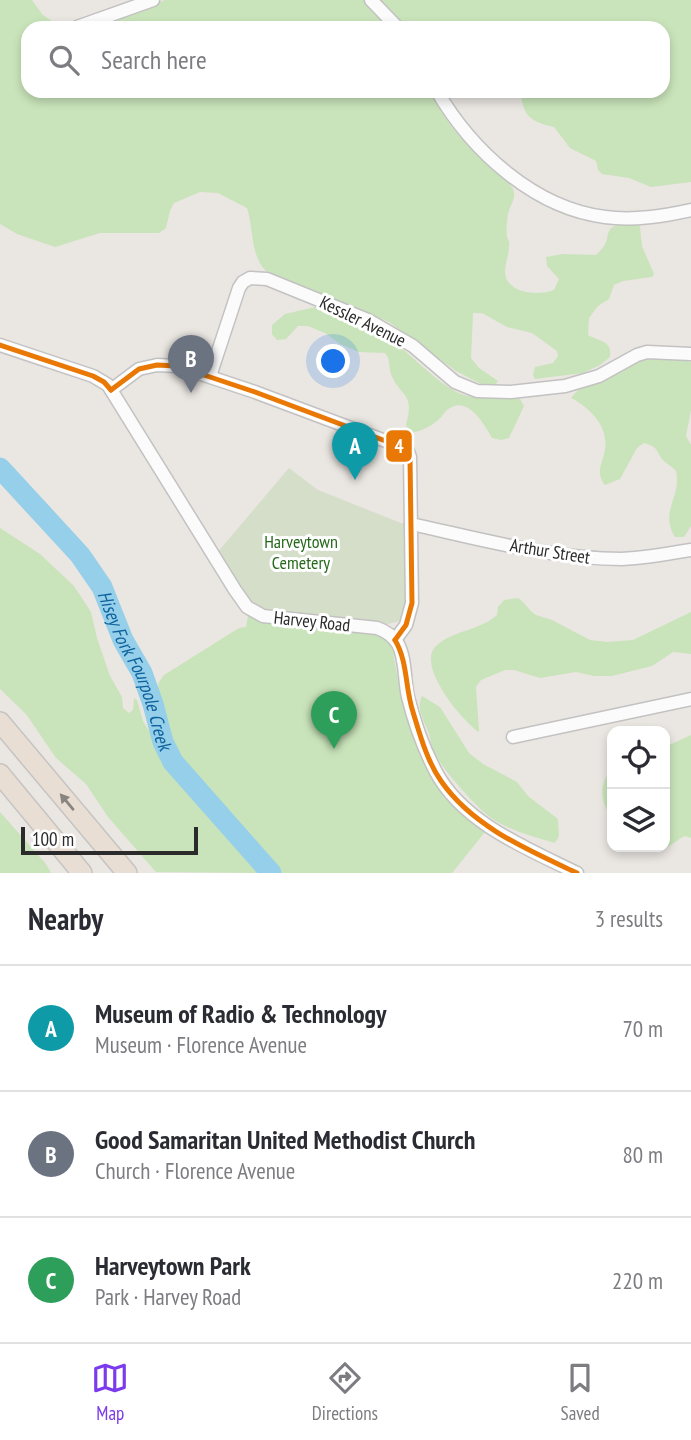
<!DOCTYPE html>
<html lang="en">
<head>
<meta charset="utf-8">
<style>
  :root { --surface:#fff; --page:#f7f7f7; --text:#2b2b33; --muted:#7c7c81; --line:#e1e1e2; --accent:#7c3aed }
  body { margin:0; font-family:"PT Sans Narrow",sans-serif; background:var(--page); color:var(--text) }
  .controls { position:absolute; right:21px; bottom:21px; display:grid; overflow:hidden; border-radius:14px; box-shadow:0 4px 10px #0003 }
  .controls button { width:63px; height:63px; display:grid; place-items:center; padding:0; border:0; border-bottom:2px solid var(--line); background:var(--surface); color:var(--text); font:35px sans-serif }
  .scale { position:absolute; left:21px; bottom:18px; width:177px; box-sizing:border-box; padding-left:7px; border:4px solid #2b2b2b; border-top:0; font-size:19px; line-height:24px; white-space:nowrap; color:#2b2b2b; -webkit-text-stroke:5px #fff; paint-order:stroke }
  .you { position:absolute; left:334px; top:362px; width:24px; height:24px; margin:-18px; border:5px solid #fff; border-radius:50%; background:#1a73e8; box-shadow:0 0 0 10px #1a73e833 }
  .badge { display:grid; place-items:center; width:46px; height:46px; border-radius:50%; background:var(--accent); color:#fff; font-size:23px; font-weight:700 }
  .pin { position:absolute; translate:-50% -58px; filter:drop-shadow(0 2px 4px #0008) }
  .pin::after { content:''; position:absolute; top:37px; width:24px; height:21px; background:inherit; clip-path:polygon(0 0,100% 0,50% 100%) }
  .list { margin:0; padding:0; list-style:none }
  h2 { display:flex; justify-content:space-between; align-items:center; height:91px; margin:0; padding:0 28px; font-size:30px }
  h2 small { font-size:23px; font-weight:400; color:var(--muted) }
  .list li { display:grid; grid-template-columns:46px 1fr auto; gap:21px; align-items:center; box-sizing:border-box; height:126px; padding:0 28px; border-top:2px solid var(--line) }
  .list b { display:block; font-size:26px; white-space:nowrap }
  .list p { margin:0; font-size:23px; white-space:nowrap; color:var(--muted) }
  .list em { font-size:23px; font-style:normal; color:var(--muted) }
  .icon { flex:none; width:38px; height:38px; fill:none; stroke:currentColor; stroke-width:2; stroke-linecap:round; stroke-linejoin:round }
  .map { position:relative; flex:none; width:691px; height:873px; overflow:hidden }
  .search { position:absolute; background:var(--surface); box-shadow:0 4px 10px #0003; left:21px; right:21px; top:21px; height:77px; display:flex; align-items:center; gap:18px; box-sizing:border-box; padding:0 24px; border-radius:21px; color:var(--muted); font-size:26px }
  .sheet { height:469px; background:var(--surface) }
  nav { display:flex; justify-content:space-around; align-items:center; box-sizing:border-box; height:98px; border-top:2px solid var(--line); background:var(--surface); font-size:19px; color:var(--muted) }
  nav a { display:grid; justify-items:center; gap:4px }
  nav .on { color:var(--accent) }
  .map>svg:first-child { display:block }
  .green { fill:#c9e4ba }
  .cemetery { fill:#d5dec9 }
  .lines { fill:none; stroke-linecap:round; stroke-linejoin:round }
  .river { stroke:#95cfea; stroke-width:21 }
  .minor-casing { stroke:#c3c2c2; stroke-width:15 }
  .highway-casing { stroke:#c5c4c2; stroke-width:22 }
  .minor { stroke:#fcfbfb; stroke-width:12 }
  .highway { stroke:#e9ded4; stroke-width:19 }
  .bus-1-casing { stroke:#fff; stroke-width:10 }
  .bus-1 { stroke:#ea7804; stroke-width:5 }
  .oneway { fill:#8a8480 }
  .labels { text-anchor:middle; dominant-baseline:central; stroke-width:6; stroke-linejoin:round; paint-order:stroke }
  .street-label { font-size:18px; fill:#2b2b2b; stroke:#fff }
  .park-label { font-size:18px; fill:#26691b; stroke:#fff }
  .water-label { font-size:19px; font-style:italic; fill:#0e629d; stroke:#fff }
  .line-badge { stroke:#fff; stroke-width:2.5 }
  .badge-label { font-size:19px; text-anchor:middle; font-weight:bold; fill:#fff }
</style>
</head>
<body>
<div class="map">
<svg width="691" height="873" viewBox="0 0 691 873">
  <rect width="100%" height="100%" fill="#eae6e2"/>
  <g class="green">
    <path d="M0,0h32l10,14 19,14h-33v63h402c10,18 18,34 33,49 8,8 48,42 50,49 4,9 -3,16 -5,25 -1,7 -2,15 -1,22 1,7 3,2 2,10 0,9 -4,17 -4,27 2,21 34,23 49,17l5,-11 -12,-13 -1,-9 17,-3 33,1c24,-20 -4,-31 42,-31l2,3 2,19 12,28 -2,3 -29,4 -9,4 -5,14 -11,7 -9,12 -1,17c12,7 24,5 22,22l-10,8 -17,8 -48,6 -2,-4 2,-8 18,-4 5,-7 -1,-5 -25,-18 -25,-6 -25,-14h-9l-2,45 8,10 19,13 -3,4 -14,-1 -25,-13 -67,-49 -123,-51c-16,-16 -12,-42 -19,-63l-29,-15 -18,-1 -26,11 -4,8 -4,17 -7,5h-59l-45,14 -38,-13 -17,-10z"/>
    <polygon points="165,0 365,0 393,28 96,28"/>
    <path d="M378,0h313v182l-40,5 -22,-9 -27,-4 -4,-4 -2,-9 -26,-13 -16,-21c-23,-5 -32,-11 -33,-36h142v-63h-261z"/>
    <path d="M320,306c20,12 45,15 64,28 24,17 52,49 77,60 21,8 39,1 59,5l4,7 -15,32 -8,2 -9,-2c-7,-13 -25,-45 -45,-28 -3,2 -4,6 -7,8 -8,8 -18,13 -29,15l-5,-8c9,-34 -5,-26 -15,-51 -3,-9 0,-14 -6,-21l-26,-1 -19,-8 -15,-11 -17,-7h-10l-12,13 -9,1 -5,-6v-9l13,-11z"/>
    <path d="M647,358h27l17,4v48l-5,26 5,9v81l-7,11h-9c-16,-26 7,-40 1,-66 -4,-5 -11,-8 -14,-12 -7,-10 -4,-12 -18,-16l-7,5 -17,31 -15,6c-9,-12 -4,-18 -1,-31 7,-25 -12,-45 -33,-56 6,-8 11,-12 21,-14z"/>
    <polygon points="0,528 40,554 74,586 91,612 97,638 110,676 122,697 123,708 129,713 133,710 134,698 137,700 143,721 176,776 199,805 243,849 262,873 156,872 108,817 86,784 56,758 26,714 0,689"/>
    <path d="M518,598c8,5 10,12 18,17l16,5 38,20 17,2 26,-2 58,-28v42l-18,-2 -21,14 -40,10h-18l-18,-4 -36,6 -26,-8h-9l-24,10 -5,7 3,45c-16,-10 -62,-65 -44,-85 17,-17 45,-16 62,-32l1,-8 6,-7z"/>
    <polygon points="248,616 259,621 371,632 387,640 392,647 399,686 428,771 445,799 485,832 452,873 279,873 215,800 199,776 181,759 174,748 165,722 157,690 159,682 164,675 239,628 246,627"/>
    <path d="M422,696l18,11 29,46 14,11 34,18 11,14 30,23 1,17 -4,7c-18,-5 -50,-14 -65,-26 -14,-10 -49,-49 -56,-65 -3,-6 -3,-14 -6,-21 -5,-12 -12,-22 -6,-35z"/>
    <path d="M691,735v103l-6,-2c-14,6 -22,21 -37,11h17v-100z"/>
    <path d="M612,768v51c-12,-17 -14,-35 0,-51z"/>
    <polygon points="0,812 46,864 51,873 0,873"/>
  </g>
  <polygon class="cemetery" points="289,468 318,490 406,525 407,600 400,621 387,624 264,610 248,600 217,553"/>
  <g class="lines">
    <path class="river" id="s1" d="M0,468l80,87 22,32 21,53 19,33 11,31 10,38 10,20 98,111"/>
    <defs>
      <g id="minor">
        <polyline points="371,0 398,28"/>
        <polyline points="77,27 153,0"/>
        <path d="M437,91c35,60 97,117 168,126 29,4 58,-1 86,-7"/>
        <path d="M0,345l93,31 15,9 127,205 12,17 16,9 114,12c9,3 16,8 21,16 8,15 6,36 10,53 6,25 16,52 28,75 27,51 92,77 141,101"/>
        <polyline points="210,376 239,288 243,282 250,278 267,279 368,320 413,346 455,382 477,391 511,392 565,386 599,376 637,355 647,352 691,354"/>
        <polyline points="111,390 139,369 157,365 177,366 255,392 407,449 410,457 412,603 406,625 395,640"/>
        <path d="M411,524c69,15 140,35 211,35 23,-1 46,-5 69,-9"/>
        <polyline points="513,737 691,699"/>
      </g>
      <g id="highway">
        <polyline points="0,722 127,873"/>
        <polyline points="0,774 82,873"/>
      </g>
    </defs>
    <use href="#minor" class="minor-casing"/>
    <use href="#highway" class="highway-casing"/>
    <use href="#minor" class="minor"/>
    <use href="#highway" class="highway"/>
    <defs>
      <g id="bus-1">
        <polyline points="0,345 93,376 104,382 111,390"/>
        <polyline points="111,390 139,369 157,365 177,366 255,392 407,449 410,457 412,603 406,625 395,640"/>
        <path d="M395,640c13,22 10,48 18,72 7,23 14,49 28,69 32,46 87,69 136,92"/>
      </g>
    </defs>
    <use href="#bus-1" class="bus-1-casing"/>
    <use href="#bus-1" class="bus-1"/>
  </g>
  <defs><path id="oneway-solid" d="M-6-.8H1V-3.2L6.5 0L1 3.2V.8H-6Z" transform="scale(1.75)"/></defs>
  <use class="oneway" href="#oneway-solid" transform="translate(67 802) rotate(-130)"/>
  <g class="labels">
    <g class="street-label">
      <text transform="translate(363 321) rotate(26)">Kessler Avenue</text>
      <text transform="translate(550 551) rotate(9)">Arthur Street</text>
      <text transform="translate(312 621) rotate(6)">Harvey Road</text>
    </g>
    <g class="park-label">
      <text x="301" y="541">Harveytown<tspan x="301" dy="21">Cemetery</tspan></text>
    </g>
    <g class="water-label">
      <text stroke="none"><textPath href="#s1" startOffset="247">Hisey Fork Fourpole Creek</textPath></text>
    </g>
  </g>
  <rect class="line-badge" x="385" y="429" width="28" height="34" rx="7" fill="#ea7804"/>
  <g class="badge-label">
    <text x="399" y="453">4</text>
  </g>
</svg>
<div class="controls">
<button><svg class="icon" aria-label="locate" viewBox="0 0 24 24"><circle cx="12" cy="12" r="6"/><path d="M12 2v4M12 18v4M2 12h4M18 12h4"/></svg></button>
<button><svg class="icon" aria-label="layers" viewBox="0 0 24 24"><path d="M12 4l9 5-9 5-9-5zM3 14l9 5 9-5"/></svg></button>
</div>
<div class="scale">100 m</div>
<div class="you"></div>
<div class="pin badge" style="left:355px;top:480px;background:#0f9aa8">A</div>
<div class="pin badge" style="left:191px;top:393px;background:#6b7280">B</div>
<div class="pin badge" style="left:334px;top:749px;background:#2e9e5b">C</div>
<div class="search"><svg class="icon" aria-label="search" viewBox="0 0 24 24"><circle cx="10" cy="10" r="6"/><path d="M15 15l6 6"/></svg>Search here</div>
</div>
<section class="sheet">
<h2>Nearby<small>3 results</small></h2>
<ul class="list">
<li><span class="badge" style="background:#0f9aa8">A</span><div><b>Museum of Radio &amp; Technology</b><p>Museum · Florence Avenue</p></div><em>70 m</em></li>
<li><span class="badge" style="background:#6b7280">B</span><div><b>Good Samaritan United Methodist Church</b><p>Church · Florence Avenue</p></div><em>80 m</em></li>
<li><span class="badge" style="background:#2e9e5b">C</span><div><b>Harveytown Park</b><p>Park · Harvey Road</p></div><em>220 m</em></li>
</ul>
</section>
<nav>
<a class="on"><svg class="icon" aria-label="map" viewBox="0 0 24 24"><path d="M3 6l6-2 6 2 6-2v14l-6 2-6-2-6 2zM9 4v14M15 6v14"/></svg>Map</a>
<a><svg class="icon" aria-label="directions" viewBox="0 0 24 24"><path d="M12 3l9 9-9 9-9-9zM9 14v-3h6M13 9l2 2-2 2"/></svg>Directions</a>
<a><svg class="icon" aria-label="saved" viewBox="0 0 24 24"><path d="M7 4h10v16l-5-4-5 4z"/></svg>Saved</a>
</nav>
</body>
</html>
